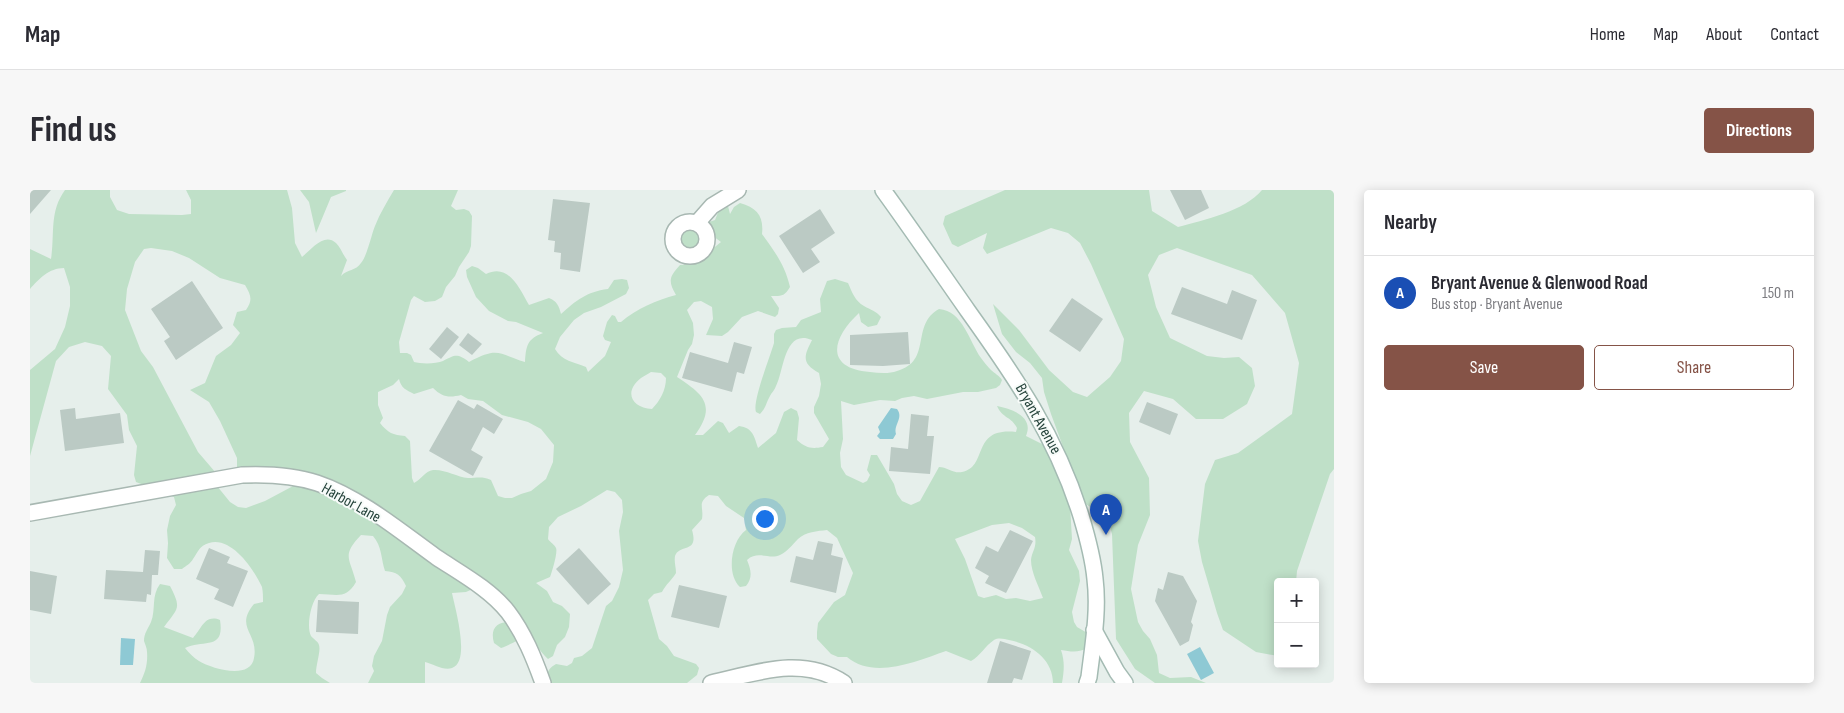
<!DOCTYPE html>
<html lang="en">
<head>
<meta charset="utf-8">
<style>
  :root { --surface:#fff; --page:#f7f7f7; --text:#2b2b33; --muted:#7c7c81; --line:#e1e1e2; --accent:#855347 }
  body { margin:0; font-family:"Sofia Sans Condensed",sans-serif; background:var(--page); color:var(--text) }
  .controls { position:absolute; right:15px; bottom:15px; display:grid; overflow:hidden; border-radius:5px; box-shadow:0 2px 12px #0003 }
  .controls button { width:45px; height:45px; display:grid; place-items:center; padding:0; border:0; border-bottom:1px solid var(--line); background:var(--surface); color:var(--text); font:25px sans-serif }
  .you { position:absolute; left:734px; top:328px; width:18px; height:18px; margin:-12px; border:4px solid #fff; border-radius:50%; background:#1a73e8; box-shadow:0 0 0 8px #1a73e833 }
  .badge { display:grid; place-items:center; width:32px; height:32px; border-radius:50%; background:var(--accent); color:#fff; font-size:16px; font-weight:700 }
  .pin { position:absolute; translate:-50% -41px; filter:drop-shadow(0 1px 2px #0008) }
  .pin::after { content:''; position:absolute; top:26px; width:18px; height:15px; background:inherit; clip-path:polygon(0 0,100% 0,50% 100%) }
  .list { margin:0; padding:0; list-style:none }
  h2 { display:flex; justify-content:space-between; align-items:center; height:65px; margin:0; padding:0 20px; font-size:21px }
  h2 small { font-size:16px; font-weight:400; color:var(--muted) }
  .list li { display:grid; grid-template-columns:32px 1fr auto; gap:15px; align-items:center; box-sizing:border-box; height:75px; padding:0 20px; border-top:1px solid var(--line) }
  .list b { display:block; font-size:19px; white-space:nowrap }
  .list p { margin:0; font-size:16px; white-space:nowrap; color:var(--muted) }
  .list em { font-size:16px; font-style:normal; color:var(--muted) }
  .actions { display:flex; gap:10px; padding:15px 20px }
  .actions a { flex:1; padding:11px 0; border:1px solid var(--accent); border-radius:5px; text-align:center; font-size:18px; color:var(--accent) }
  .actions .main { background:var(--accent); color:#fff }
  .map { position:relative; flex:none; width:1304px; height:493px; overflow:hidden; border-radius:5px }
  header { display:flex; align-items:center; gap:30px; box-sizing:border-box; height:70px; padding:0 25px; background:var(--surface); border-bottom:1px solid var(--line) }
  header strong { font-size:24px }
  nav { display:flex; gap:28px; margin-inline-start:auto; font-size:18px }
  .intro { display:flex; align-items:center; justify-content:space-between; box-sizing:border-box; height:120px; padding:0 30px }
  h1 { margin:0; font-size:35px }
  .button { padding:12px 22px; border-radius:5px; background:var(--accent); color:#fff; font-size:18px; font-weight:700 }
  main { display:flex; gap:30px; padding:0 30px }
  aside { flex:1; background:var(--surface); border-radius:5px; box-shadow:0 2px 12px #0003 }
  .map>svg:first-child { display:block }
  .green { fill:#bfe0c8; fill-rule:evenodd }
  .water { fill:#8ec9d4 }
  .building { fill:#bbcac4 }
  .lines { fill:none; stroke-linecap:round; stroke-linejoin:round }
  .street-casing { stroke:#a8b8b2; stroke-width:18 }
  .secondary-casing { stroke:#a4bbb3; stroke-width:18 }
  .street { stroke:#fff; stroke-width:15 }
  .secondary { stroke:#fff; stroke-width:15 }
  .labels { text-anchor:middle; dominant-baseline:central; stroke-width:4; stroke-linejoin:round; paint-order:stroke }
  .street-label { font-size:16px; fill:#24423a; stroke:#f7fbf9 }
</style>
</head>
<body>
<header>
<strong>Map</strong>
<nav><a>Home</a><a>Map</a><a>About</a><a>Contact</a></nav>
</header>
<div class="intro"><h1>Find us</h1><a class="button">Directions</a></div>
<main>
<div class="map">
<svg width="1304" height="493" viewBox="0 0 1304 493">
  <rect width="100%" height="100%" fill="#e6efeb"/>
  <g class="green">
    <path d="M35,0h45v7l7,13 12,4 53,1 9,-1v-14l-5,-10h101l5,18 3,35 7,14c9,-7 22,-25 34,-14 5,5 7,12 11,17l-6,16c6,-7 15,-5 20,-13 6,-7 10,-27 14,-37 5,-13 12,-24 19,-36h64l-7,16 5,4 8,-1 5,2 3,5 -1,30 -2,6 -10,15 -4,9 -9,11 -4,10 -7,4 -10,1 -11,-6 -3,4 -12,42 1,11h7l4,2 3,7c7,2 22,2 29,-1 12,-6 14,-8 26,1 29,-15 28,-9 56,0 1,-16 2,-23 18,-29l-27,-11 -8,-1 -19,-10 -13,-14 -9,-20 -1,-7 6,-4 6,2 8,6c23,-11 33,14 43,31l20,-7c8,3 10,8 12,16 16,-14 25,-22 47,-25l6,-9 8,-1 5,1 2,8 -3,6 -25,13 -17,6 -10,7 -14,17 -5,12c7,12 19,13 31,18l2,5 17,-16 6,-14 -6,-2 -2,-4 4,-14 5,-7 3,1 3,6h3c15,-13 36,-22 55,-27 -8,-14 -7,-18 4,-30l14,-1 27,-22 -8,-6 -4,-14 6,-2 4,-10 5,-6 4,2 2,8 4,-7 6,-4c17,5 24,13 22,31 13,18 23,31 28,53 -6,10 -9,9 -19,9l8,12 -1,6 -3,3 -17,-6 -16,6 -14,15 -6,4 -16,-1 7,-16 -1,-12 -11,-6 -7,1 -7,8 6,13 1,12 -2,9 -4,6 -11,27c26,17 40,28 18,58h8l15,-14 5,2 6,10 10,-7c14,2 15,10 19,22l18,-15 8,-21 7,-4 6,3 2,7 -2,22c9,8 14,9 26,7l6,-8 -15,-26v-6l5,-11 2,-12 -2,-11c-18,-10 -15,-17 -7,-33 -28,-12 -28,31 -36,46 -1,4 -5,7 -6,10 -4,7 -4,12 -10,18l-4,-2c-4,-10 14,-55 18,-69v-9l2,-4 6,-2 14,-1 5,-7 20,-8 -1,-13 7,-18 8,-2 13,4c4,9 7,18 16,23 7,4 12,5 17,11l-4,8 -9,2 -7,-5 -2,-9c-27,25 -35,55 11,59 9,1 19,2 27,-1 36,-10 13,-46 42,-62 24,2 30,32 42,49 3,4 6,8 10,12 4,4 8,5 11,10l-2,5 -4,3 -18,4h-15l-36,7 -13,-3 -12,2 -7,3 -15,-1 -26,5 -13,-4 2,38 -3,14 1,14 5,8 17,8 4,-2 3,-6 -3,-5 4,-15h6l17,29 3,10 5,7 9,4 9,-4 19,-34c8,0 15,7 23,5 27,-5 8,-45 54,-40l1,-4c-5,-11 -15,-10 -20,-22 16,3 37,11 29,30l16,8 13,18 15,43 2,34 -3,11 10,21 1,10 -8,31 2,10 3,5 12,7v13c-10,6 -17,5 -28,3 4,12 3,21 1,33h-9c0,-24 -22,-39 -44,-43 -5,-1 -10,-3 -15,0 -9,6 -14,16 -23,21l-25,-10c-29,10 -72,29 -99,6h-9l-7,-3 -14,-15v-7l1,-9 16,-21 11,-7 8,-22 -16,-35 -10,-8c-9,1 -22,2 -29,9 -6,6 -10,12 -18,16 -11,5 -22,-5 -33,5 4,10 6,17 -1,26l-6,1c-14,-13 -9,-46 6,-57l-2,-12 -18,-12 -8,-10 -9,-1c-12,8 -5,12 -7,24l-10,11c7,24 -12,13 -17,26 -1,6 1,11 1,17 -4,7 -10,11 -14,19l-8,2 -6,6 11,39 8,7 7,10 22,8 3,4 -2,7 -10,8h-135c-7,-8 -5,-14 4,-19l11,2 5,-3 2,-5 8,-2 10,-8 14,-42 6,-5 7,-14 4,-17 -4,-39 4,-19 -1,-12 -7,-8 -8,-2 -26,16 -23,11 -9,10 -1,12c2,3 7,6 8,9 2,4 -4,24 -6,29l-14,6 11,8 6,11 9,4 8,8 -1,13 -4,10 -8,8 -4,11 -5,3c-8,-7 -11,-15 -20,-21 -11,1 -17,7 -27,10l-7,-5c-4,-14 2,-21 16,-21l-35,-34 -9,4 -14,1c3,15 19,69 0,75 -8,3 -19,-4 -27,-6v21h-57l6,-12 -2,-5 2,-10 8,-15 5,-26 3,-8 12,-13 4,-8c-5,-11 -9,-14 -21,-15 -4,-12 -3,-25 -12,-35l-12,-1c-20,21 -11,23 -5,47 -10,18 -20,12 -37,12 -8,7 -13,32 -8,42 2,3 7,5 8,9 2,6 -3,19 -3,28l6,5 8,5h-190c5,-10 8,-19 7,-31 0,-4 -2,-8 -3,-11 0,-8 4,-12 7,-19 5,-13 0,-26 9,-38l10,2c12,23 8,22 -6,41l29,11c9,-10 12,-24 27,-18 5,31 -17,19 -35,28 4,5 9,10 14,13 13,8 52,19 55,-3 5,-25 -20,-30 0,-54l9,-2c0,-5 0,-10 -1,-15 -8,-18 -31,-51 -53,-44 -10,3 -11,9 -16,16 -2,4 -7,7 -11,10h-8l-7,-11 1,-15 -1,-13 3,-14 6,-11 -2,-8 -38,-15 -2,-7 3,-29 -8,-16 -2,-15 -19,-26 3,-33 -9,-10 -17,-4 -16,5 -13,14 -26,95v-86l25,-21 10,-22 5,-21v-19l-6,-19c-15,0 -25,11 -34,21v-40l21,10c4,-26 -2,-47 14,-69zM121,58l21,3 17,7 31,20 25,7c6,10 8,15 1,25l-9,2 -4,13 7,8 -9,12 -15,11 -11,27 -15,7 19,12 11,19 17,37v15l7,11h8l7,-5 48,8v1l-12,-3 -30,16 -19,7 -8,-1 -8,-5 -13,-16 -1,-13 -18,-21 -45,-85 -12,-16 -16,-41 2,-21 8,-27 9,-13zM621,182l10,1 5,5c0,12 -6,23 -14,31 -20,-1 -29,-17 -11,-31 3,-2 7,-4 10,-6zM369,189c2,9 7,11 15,15l19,-6c9,9 16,10 28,7l7,4 15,2 19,14 26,7 13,7 13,16 -1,17 -7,17 -15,12 -10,3 -9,4h-7l-7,-2 -7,-16c-9,-4 -14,-2 -23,-2 -11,-1 -23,-9 -35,-8 -8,1 -12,10 -19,13l-2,-5 -2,-37 -5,-5c-12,-1 -17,-3 -25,-13l3,-5 -5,-13v-13l15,-7zM979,333l13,5 13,9c2,11 -3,14 -4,23 0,12 8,27 12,38l-13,3 -14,-3 -10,1 -10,-4 -12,3 -6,-2 -13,-37 -10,-20 37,-14z"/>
    <polygon points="270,0 316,0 316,1 301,7 286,43 279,12"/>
    <path d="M975,0h144l3,21 26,16c26,-7 67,-16 84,-37h72v279l-4,5 -33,97 -1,11h-18v74l-22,-4 -33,-22 -6,-17 -15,-51 -4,-21 7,-57 10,-24 23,-7 54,-39 7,-51 -14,-50 -33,-38 -75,-27 -18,7 -11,20 8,32 14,31 37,18 17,2 15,-1 13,11 3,18 -8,18 -24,15h-27l-23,-20 -29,-8 -15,22 1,29 19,36 1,37 -12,30 -7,44 7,33 5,9 7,8 7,16 2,18 11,5 21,-1 15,6h-51l-20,-14 -19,-30 -4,-105c-2,-9 -7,-19 -15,-24 -6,-3 -10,-4 -14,-9l-32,-87 -7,-22 -2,-14 -12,-15 -14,-11 -14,-18 -9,-30 26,26 30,40 24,22 14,5 23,-20 11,-16 3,-22 -33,-75 -11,-21 -12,-10 -17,-5 -64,26 -4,-6 4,-15 -29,14 -6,-3 -9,-20 2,-8z"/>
    <circle cx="660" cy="49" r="15"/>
  </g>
  <g class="water">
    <path d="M861,218l6,1c7,9 -4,16 -1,25l-3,5h-13l-3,-3 3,-4 -2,-5z"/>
    <polygon points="91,448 105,449 103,475 90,475"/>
    <polygon points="1170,457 1184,483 1171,490 1157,464"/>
  </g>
  <g class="building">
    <polygon points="0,0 21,0 0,24"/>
    <polygon points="1140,0 1171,0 1179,18 1155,30"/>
    <polygon points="523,9 560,13 550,82 530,79 531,63 524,62 525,51 518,50"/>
    <polygon points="790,19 805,43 781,59 790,72 773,83 749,46"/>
    <polygon points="162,91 193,138 146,170 134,151 140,147 121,119"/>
    <polygon points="1152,97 1197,114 1202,100 1227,110 1212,150 1141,124"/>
    <polygon points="1042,108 1073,129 1050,162 1019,141"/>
    <polygon points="417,137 429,147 411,169 399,159"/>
    <polygon points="878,142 880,174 853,176 820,175 820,145"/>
    <polygon points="438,143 452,154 442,165 429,155"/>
    <polygon points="704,152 722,157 714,184 707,182 702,202 652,188 660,162 698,173"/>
    <polygon points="428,210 444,219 447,214 473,229 464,244 453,237 441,260 453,267 443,286 399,261"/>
    <polygon points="1117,212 1148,224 1140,245 1109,232"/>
    <polygon points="45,218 46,229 90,223 94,253 35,261 30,220"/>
    <polygon points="881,224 899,226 897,246 904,246 900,284 859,281 861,257 878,259"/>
    <polygon points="980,340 1003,351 976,403 955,393 959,386 945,378 956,356 968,362"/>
    <polygon points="788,351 803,354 801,365 813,368 806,403 760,392 766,366 783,370"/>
    <polygon points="179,358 200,367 197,373 218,381 203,417 184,409 189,399 166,389"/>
    <polygon points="549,358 581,394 558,415 526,379"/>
    <polygon points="115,360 130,361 128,385 122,385 121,405 117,404 116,412 74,409 76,380 113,382"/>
    <polygon points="0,381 27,386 21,424 0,420"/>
    <polygon points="1138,382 1153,386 1167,411 1161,432 1163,435 1159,451 1150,456 1125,411 1128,398 1133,400"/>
    <polygon points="649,395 697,406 689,438 641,427"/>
    <polygon points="288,410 329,412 328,444 286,442"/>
    <polygon points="970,451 1001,461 992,490 984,488 982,493 957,493"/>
  </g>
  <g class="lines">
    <defs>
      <g id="street">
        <circle cx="660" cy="49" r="17"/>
        <polyline points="667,33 682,16 708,0"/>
        <path d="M0,323l212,-38c25,-1 51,0 75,8 42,14 83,48 119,74 24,16 54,32 72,55 16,21 26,46 35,71"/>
        <path d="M681,493c45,-10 91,-28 133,0"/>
      </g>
      <g id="secondary">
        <path d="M853,0c29,40 57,81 85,121 48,67 88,125 113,205 6,20 12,41 14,63 4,32 -2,65 -6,98l-2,6"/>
        <polyline points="1064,440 1087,482 1095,493"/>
      </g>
    </defs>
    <use href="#street" class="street-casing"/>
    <use href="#secondary" class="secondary-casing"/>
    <use href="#street" class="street"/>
    <use href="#secondary" class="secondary"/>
  </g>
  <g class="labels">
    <g class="street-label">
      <text transform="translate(1008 229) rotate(61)">Bryant Avenue</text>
      <text transform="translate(321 313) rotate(29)">Harbor Lane</text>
    </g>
  </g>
</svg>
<div class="controls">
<button>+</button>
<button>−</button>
</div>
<div class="you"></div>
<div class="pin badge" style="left:1076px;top:345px;background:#1a4fb4">A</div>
</div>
<aside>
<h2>Nearby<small></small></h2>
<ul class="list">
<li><span class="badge" style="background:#1a4fb4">A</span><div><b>Bryant Avenue &amp; Glenwood Road</b><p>Bus stop · Bryant Avenue</p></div><em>150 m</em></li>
</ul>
<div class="actions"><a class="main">Save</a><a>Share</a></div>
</aside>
</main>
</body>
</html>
